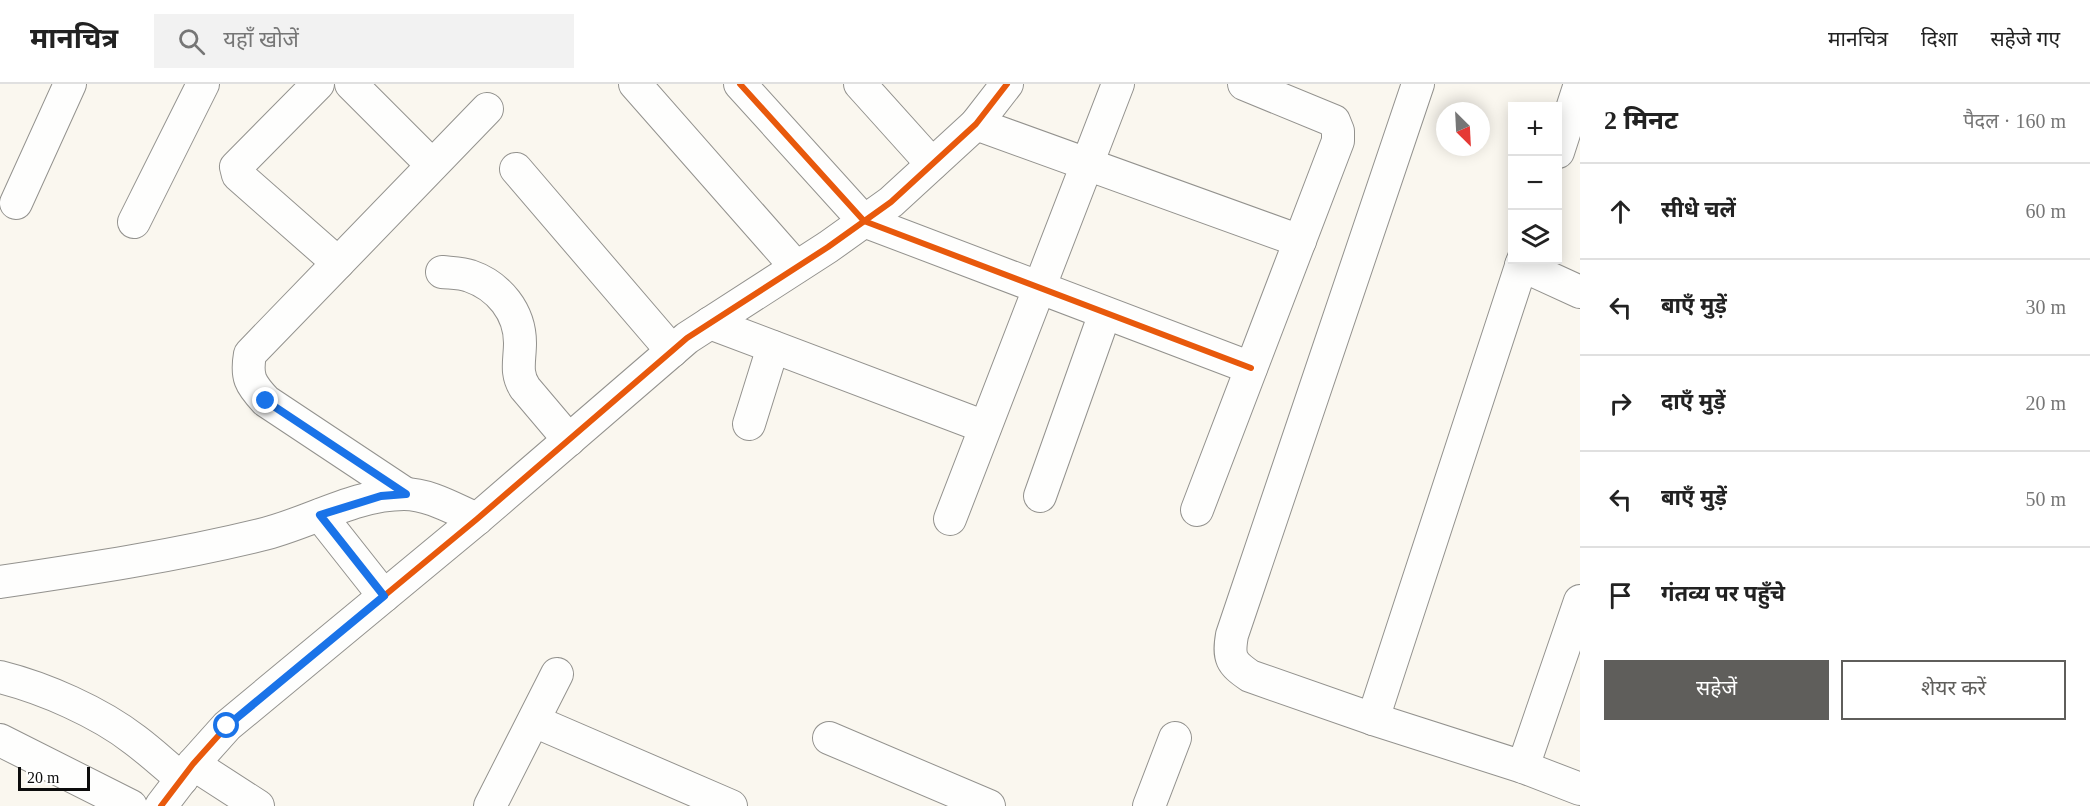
<!DOCTYPE html>
<html lang="hi">
<head>
<meta charset="utf-8">
<style>
  :root { --surface:#fff; --page:#f2f2f2; --text:#222; --muted:#767676; --line:#e0e0e0; --accent:#5f5e5b }
  body { margin:0; font-family:"Times New Roman","Noto Sans Devanagari",serif; background:var(--page); color:var(--text) }
  .controls { position:absolute; right:18px; top:18px; display:grid; overflow:hidden; border-radius:0px; box-shadow:0 3px 15px #0003 }
  .controls button { width:54px; height:54px; display:grid; place-items:center; padding:0; border:0; border-bottom:2px solid var(--line); background:var(--surface); color:var(--text); font:30px sans-serif }
  .compass { position:absolute; left:1436px; top:18px; width:54px; height:54px; border-radius:50%; background:var(--surface); box-shadow:0 3px 15px #0003; rotate:156deg }
  .scale { position:absolute; left:18px; bottom:15px; width:72px; box-sizing:border-box; padding-left:6px; border:3px solid #0c0c0c; border-top:0; font-size:16px; line-height:21px; white-space:nowrap; color:#0c0c0c; -webkit-text-stroke:4px #fff; paint-order:stroke }
  .stop { position:absolute; width:18px; height:18px; margin:-14px; border:4px solid #1a73e8; border-radius:50%; background:#fff }
  .stop.end { background:#1a73e8; border-color:#fff; box-shadow:0 2px 6px #0008 }
  .list { margin:0; padding:0; list-style:none }
  h2 { display:flex; justify-content:space-between; align-items:center; height:78px; margin:0; padding:0 24px; font-size:26px }
  h2 small { font-size:20px; font-weight:400; color:var(--muted) }
  .list li { display:grid; grid-template-columns:39px 1fr auto; gap:18px; align-items:center; box-sizing:border-box; height:96px; padding:0 24px; border-top:2px solid var(--line) }
  .list b { display:block; font-size:22px; white-space:nowrap }
  .list em { font-size:20px; font-style:normal; color:var(--muted) }
  .actions { display:flex; gap:12px; padding:18px 24px }
  .actions a { flex:1; padding:14px 0; border:2px solid var(--accent); border-radius:0px; text-align:center; font-size:21px; color:var(--accent) }
  .actions .main { background:var(--accent); color:#fff }
  .icon { flex:none; width:33px; height:33px; fill:none; stroke:currentColor; stroke-width:2; stroke-linecap:round; stroke-linejoin:round }
  .map { position:relative; flex:none; width:1580px; height:722px; overflow:hidden }
  header { display:flex; align-items:center; gap:36px; box-sizing:border-box; height:84px; padding:0 30px; background:var(--surface); border-bottom:2px solid var(--line) }
  header strong { font-size:28px }
  nav { display:flex; gap:33px; margin-inline-start:auto; font-size:21px }
  .search { width:420px; height:54px; background:var(--page); display:flex; align-items:center; gap:15px; box-sizing:border-box; padding:0 21px; border-radius:0px; color:var(--muted); font-size:22px }
  main { display:flex }
  aside { flex:1; background:var(--surface) }
  .map>svg:first-child { display:block }
  .lines { fill:none; stroke-linecap:round; stroke-linejoin:round }
  .minor-casing { stroke:#93928e; stroke-width:34 }
  .minor { stroke:#fefefd; stroke-width:32 }
  .cycleway-casing { stroke:#fff; stroke-width:10 }
  .cycleway { stroke:#e8590c; stroke-width:6 }
  .route { stroke:#1a73e8; stroke-width:8 }
</style>
</head>
<body>
<header>
<strong>मानचित्र</strong>
<div class="search"><svg class="icon" aria-label="search" viewBox="0 0 24 24"><circle cx="10" cy="10" r="6"/><path d="M15 15l6 6"/></svg>यहाँ खोजें</div>
<nav><a>मानचित्र</a><a>दिशा</a><a>सहेजे गए</a></nav>
</header>
<main>
<div class="map">
<svg width="1580" height="722" viewBox="0 0 1580 722">
  <rect width="100%" height="100%" fill="#faf7ef"/>
  <g class="lines">
    <defs>
      <g id="minor">
        <polyline points="318,0 236,83 238,91 338,179"/>
        <polyline points="351,0 432,81"/>
        <polyline points="635,0 796,183"/>
        <polyline points="740,0 864,137 1251,284"/>
        <polyline points="860,0 932,80"/>
        <path d="M1418,0l-186,551c-4,23 -1,28 18,41l123,43 150,48 57,22"/>
        <polyline points="976,40 1300,157"/>
        <polyline points="1558,68 1580,0"/>
        <polyline points="516,85 672,267"/>
        <polyline points="16,119 70,0"/>
        <polyline points="134,138 203,0"/>
        <polyline points="1521,181 1580,208"/>
        <path d="M442,188c9,1 20,1 28,4 29,10 50,36 50,67 0,17 -5,30 5,45l44,52"/>
        <polyline points="710,239 985,343"/>
        <polyline points="749,340 773,263"/>
        <path d="M406,410l-140,-93c-16,-17 -20,-24 -16,-47l237,-245"/>
        <polyline points="1040,412 1105,229"/>
        <polyline points="1197,426 1338,57 1338,47 1334,37 1244,0"/>
        <polyline points="320,431 384,512"/>
        <polyline points="950,435 1118,0"/>
        <path d="M0,498c87,-13 174,-26 260,-47 48,-11 94,-41 144,-41 25,0 50,15 73,25"/>
        <path d="M0,593c44,11 99,35 135,63 16,12 31,26 47,39"/>
        <polyline points="1373,635 1523,176"/>
        <polyline points="534,637 731,722"/>
        <polyline points="829,654 989,722"/>
        <polyline points="0,656 131,722"/>
        <polyline points="193,680 258,722"/>
        <polyline points="1523,683 1580,517"/>
        <polyline points="161,722 193,680 227,642 477,435 687,254 828,163 891,118 976,40 1007,0"/>
        <polyline points="490,722 557,590"/>
        <polyline points="1149,722 1175,654"/>
      </g>
    </defs>
    <use href="#minor" class="minor-casing"/>
    <use href="#minor" class="minor"/>
    <defs>
      <g id="cycleway">
        <polyline points="740,0 864,137 1251,284"/>
        <polyline points="161,722 193,680 227,642 477,435 687,254 828,163 891,118 976,40 1007,0"/>
      </g>
    </defs>
    <use href="#cycleway" class="cycleway-casing"/>
    <use href="#cycleway" class="cycleway"/>
  </g>
  <g class="lines">
    <polyline class="route" points="227,642 384,512 320,431 381,412 406,410 266,317"/>
  </g>
</svg>
<div class="controls">
<button>+</button>
<button>−</button>
<button><svg class="icon" aria-label="layers" viewBox="0 0 24 24"><path d="M12 4l9 5-9 5-9-5zM3 14l9 5 9-5"/></svg></button>
</div>
<svg class="compass" viewBox="-18 -18 36 36"><path d="M0-13l5 13h-10z" fill="#e53935"/><path d="M0 13l5-13h-10z" fill="#767676"/></svg>
<div class="scale">20 m</div>
<div class="stop" style="left:227px;top:642px"></div>
<div class="stop end" style="left:266px;top:317px"></div>
</div>
<aside>
<h2>2 मिनट<small>पैदल · 160 m</small></h2>
<ul class="list">
<li><svg class="icon" aria-label="ahead" viewBox="0 0 24 24"><path d="M12 20V5M6 11l6-6 6 6"/></svg><div><b>सीधे चलें</b></div><em>60 m</em></li>
<li><svg class="icon" aria-label="left" viewBox="0 0 24 24"><path d="M17 20v-9H6M10 6l-5 5 5 5"/></svg><div><b>बाएँ मुड़ें</b></div><em>30 m</em></li>
<li><svg class="icon" aria-label="right" viewBox="0 0 24 24"><path d="M7 20v-9h11M14 6l5 5-5 5"/></svg><div><b>दाएँ मुड़ें</b></div><em>20 m</em></li>
<li><svg class="icon" aria-label="left" viewBox="0 0 24 24"><path d="M17 20v-9H6M10 6l-5 5 5 5"/></svg><div><b>बाएँ मुड़ें</b></div><em>50 m</em></li>
<li><svg class="icon" aria-label="arrive" viewBox="0 0 24 24"><path d="M6 21V4h12l-3 4 3 4H6"/></svg><div><b>गंतव्य पर पहुँचे</b></div></li>
</ul>
<div class="actions"><a class="main">सहेजें</a><a>शेयर करें</a></div>
</aside>
</main>
</body>
</html>
